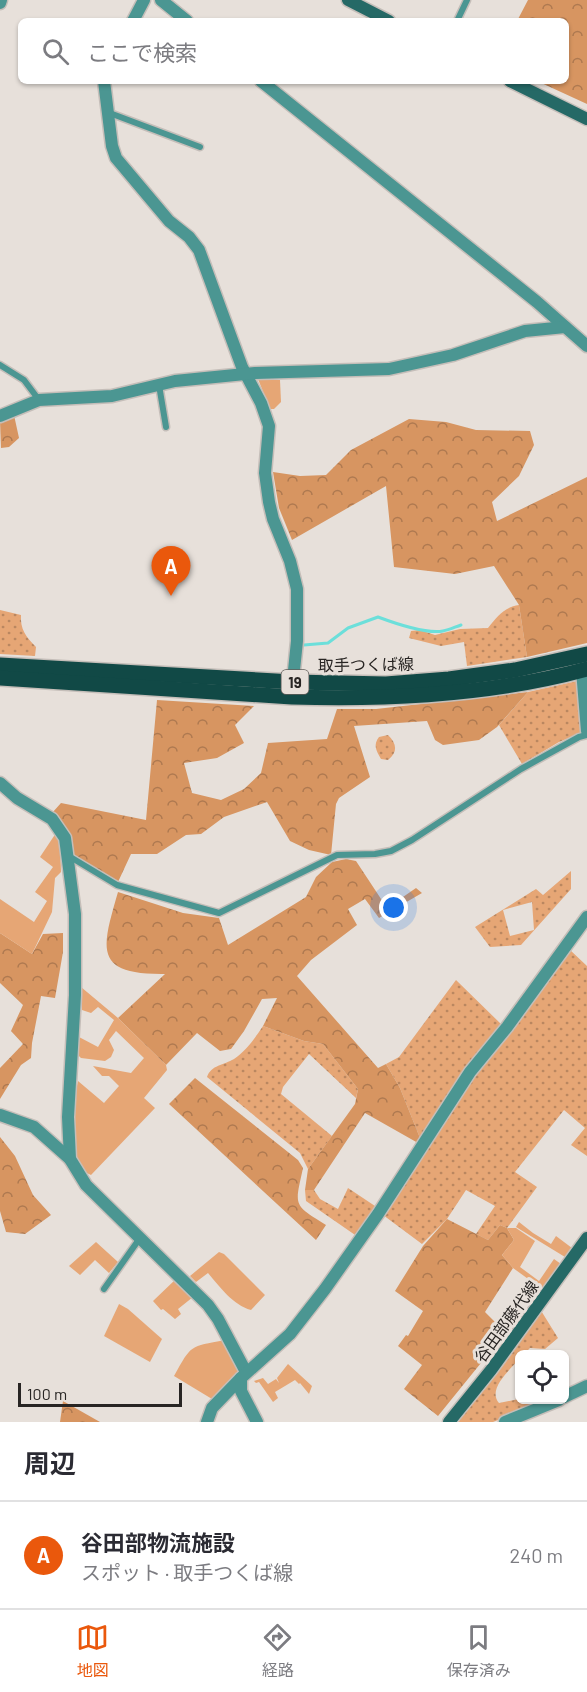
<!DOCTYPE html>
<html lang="ja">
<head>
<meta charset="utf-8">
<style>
  :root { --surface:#fff; --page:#f2f2f3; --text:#2b2b33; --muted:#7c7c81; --line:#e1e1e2; --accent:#ea580c }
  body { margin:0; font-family:Barlow,"Noto Sans JP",sans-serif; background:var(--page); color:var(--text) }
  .controls { position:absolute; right:18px; bottom:18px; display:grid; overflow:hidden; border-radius:9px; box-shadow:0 2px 4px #0004 }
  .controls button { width:54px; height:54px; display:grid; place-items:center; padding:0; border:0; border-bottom:2px solid var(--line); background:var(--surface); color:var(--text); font:30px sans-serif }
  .scale { position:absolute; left:18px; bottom:15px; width:164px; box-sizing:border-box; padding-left:6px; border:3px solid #282523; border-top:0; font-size:16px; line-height:21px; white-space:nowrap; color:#282523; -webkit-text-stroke:4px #e7e0da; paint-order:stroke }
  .you { position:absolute; left:394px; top:908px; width:21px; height:21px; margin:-15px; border:4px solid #fff; border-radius:50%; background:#1a73e8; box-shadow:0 0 0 9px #1a73e833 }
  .badge { display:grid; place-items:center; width:39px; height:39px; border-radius:50%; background:var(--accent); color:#fff; font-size:20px; font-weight:700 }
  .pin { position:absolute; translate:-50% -50px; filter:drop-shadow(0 2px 3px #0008) }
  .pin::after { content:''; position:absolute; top:32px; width:21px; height:18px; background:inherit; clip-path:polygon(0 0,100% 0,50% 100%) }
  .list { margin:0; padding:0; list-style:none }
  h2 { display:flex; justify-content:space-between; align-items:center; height:78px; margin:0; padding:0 24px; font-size:26px }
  h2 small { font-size:20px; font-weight:400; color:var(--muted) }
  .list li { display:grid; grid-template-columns:39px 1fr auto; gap:18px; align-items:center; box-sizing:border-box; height:108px; padding:0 24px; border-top:2px solid var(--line) }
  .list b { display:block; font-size:22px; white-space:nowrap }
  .list p { margin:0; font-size:20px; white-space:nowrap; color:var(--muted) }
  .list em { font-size:20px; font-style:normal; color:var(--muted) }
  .icon { flex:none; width:33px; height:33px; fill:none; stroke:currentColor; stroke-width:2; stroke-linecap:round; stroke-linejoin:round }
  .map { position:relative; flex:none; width:587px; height:1422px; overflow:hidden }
  .search { position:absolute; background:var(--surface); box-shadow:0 2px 4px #0004; left:18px; right:18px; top:18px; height:66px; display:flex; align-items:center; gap:15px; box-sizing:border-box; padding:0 21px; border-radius:9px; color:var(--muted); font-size:22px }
  .sheet { height:186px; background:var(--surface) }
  nav { display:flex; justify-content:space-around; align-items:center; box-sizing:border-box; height:84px; border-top:2px solid var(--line); background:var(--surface); font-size:16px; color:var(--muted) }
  nav a { display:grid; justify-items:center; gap:3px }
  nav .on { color:var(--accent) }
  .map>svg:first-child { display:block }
  .grass { fill:url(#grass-dots); fill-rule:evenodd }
  .forest { fill:url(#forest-crowns) }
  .garden { fill:#e6a675 }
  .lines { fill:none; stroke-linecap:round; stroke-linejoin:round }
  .stream { stroke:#6cdfda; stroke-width:3 }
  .lane-casing { stroke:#c5beb9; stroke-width:9 }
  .street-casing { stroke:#c5beb9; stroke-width:15 }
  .secondary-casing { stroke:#c5beb9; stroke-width:15 }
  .primary-casing { stroke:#c5beb9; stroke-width:18 }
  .lane { stroke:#4b9692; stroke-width:6 }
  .street { stroke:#4b9692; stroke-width:12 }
  .secondary { stroke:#256966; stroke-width:12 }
  .primary { stroke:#114946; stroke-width:15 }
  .labels { text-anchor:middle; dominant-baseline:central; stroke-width:6; stroke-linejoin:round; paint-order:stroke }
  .shield { fill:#e7e0da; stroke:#615d5a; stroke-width:1.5 }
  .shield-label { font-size:15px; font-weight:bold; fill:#282523 }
  .street-label { font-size:16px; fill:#282523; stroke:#e7e0da }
</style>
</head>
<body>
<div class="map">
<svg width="587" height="1422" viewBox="0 0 587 1422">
  <defs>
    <pattern id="grass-dots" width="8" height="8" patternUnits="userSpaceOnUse" patternTransform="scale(1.5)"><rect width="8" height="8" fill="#e6a675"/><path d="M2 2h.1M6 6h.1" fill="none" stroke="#ba8760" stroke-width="1.8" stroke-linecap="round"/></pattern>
    <pattern id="forest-crowns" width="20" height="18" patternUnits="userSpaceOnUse" patternTransform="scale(1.5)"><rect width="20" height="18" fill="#d79561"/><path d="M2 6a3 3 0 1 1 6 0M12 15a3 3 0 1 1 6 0" fill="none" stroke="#ae7950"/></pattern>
  </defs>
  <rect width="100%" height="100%" fill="#e7e0da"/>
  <g class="grass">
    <path d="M519,605l8,52 -60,9 -3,-24 -23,4 -32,-8 2,-7 9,-1 15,5 25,-6 28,-1c9,-11 16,-21 31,-23z"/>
    <path d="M0,610l21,5c-1,14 5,22 15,32l-1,9 -35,-2z"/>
    <polygon points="577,681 583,732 559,742 522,764 499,725 528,692"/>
    <path d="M388,735c9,9 10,17 0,25l-7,-1c-5,-9 -8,-14 -2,-22z"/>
    <path d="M571,871v18l-50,56 -31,2 -15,-20 61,-38 7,6zM532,902l2,28 -24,6 -7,-26z"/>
    <polygon points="569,949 587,966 587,1156 571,1145 585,1128 564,1110 515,1172 537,1187 507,1228 500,1225 488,1240 476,1234 495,1206 466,1190 447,1219 422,1244 383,1215 472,1074"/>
    <polygon points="456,980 502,1025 420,1138 400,1088 386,1064 399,1057"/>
    <path d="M263,1026l41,15 19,3 35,45 -2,9 -47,-44 -26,33 -2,7 51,42 -24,33 -8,-16 -93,-76c4,-12 17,-12 27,-18 12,-8 21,-21 29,-33z"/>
    <polygon points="348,1188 378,1208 358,1237 306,1201 305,1190 314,1190 320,1199 338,1209"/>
    <path d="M540,1309l18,29 -13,11 -15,-1 -6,6h-4l-1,5c-9,11 -32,30 -20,44l20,-4 12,1 2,6 -40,16h-35l47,-59z"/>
  </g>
  <g class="forest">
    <polygon points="528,0 587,0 587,104 537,81 566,81 566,21 517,21"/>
    <polygon points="14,415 19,438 9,447 1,448 0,420"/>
    <polygon points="409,419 446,422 476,430 530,431 534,445 519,476 492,502 497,521 587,477 587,643 527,657 519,605 494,566 455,574 394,567 386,486 292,540 279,508 273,472 300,476 326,475 351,450"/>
    <path d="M528,692l-31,35 -18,13 -36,5 -8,-5 -8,-19 -73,5 16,51 -31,21 -3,6 -5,51 -22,-5 -19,-9 -23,-39 -43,15 -23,17 -15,1 -29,19h-26l-13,28 -48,-27c1,-17 -5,-31 -18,-42l9,-10 85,17 11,-120 97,6 -19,19 9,18 -27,15 -33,5 8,30 29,7 23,-11 17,-16 7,-30 59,-4 10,-30h39z"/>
    <path d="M346,859l10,2 31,47 29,-20 6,5 -43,25 -14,-19 -17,10 9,16 -46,35 -14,16 81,92 8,-4 14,24 20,50 -2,5 -53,-30 -51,77h-9l3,-21 47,-65 3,-15 -35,-45 -19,-3 -41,-15 14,-28 -15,1 -18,32 -13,18 -11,2 -23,-18 -31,32 -48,-47 47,-44c-73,1 -63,-26 -47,-82l65,21 36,5 9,27 78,-48 10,-20 16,-15z"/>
    <polygon points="0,933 32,954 43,934 63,933 63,952 55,998 41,996 32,1043 31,1058 21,1065 0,1099 0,1068 23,1044 11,1031 23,1005 0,983"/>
    <path d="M195,1078l103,82 5,8c-8,38 -11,36 23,57l-10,15 -147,-136z"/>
    <polygon points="0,1137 15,1156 33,1195 51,1215 25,1234 6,1232 0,1211"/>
    <polygon points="447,1219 488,1240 500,1225 507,1228 514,1240 502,1255 513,1268 485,1312 495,1322 491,1328 502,1337 438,1416 404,1389 422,1365 398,1346 406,1335 408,1336 423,1311 395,1291 423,1246"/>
    <polygon points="63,1401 100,1422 60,1422"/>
  </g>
  <g class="garden">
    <polygon points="258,379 280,380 281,402 274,409 270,409"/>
    <polygon points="56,833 60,841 61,872 55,878 52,912 32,954 0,933 0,899 34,922 47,901 35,892 53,867 40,857"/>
    <path d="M81,987l37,31 48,47 1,5 -23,28 11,10 -64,67c-28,-11 -18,-71 -13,-94l26,22 15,-17 -10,-10h-7l-9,-10 38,7 13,-15 -28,-27 -7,9 5,10 -3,7 -6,4 -24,-3 -3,-3 1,-18 19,10 16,-27 -16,-13 -7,6 -9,-3z"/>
    <polygon points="519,1222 533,1233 551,1244 556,1236 572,1248 565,1257 516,1227"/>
    <polygon points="507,1228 516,1228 535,1241 520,1267 539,1281 554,1259 561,1264 542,1289 513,1268 502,1255 514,1240"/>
    <polygon points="96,1242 118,1262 109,1273 95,1260 80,1275 69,1266"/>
    <path d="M219,1252l5,2 41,41 -14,15c-18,-5 -31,-23 -43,-37l-12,9 -6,-6z"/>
    <polygon points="176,1279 193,1297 178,1309 181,1314 175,1319 163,1309 161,1310 153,1301"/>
    <polygon points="119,1304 128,1309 162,1339 150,1362 104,1336"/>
    <path d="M225,1340l12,25v10l-25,24 -38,-23c18,-32 15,-29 51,-36z"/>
    <polygon points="288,1364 312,1386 309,1394 300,1383 299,1384 295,1380 275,1392 278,1398 273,1402 259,1382 256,1383 254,1381 263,1378 268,1384 276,1379 279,1383 277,1378"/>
  </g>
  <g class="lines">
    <path class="stream" d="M304,645l24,-2 20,-15 30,-11c16,6 48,17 65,14 6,-1 12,-4 18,-6"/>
    <defs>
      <g id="lane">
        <polyline points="457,21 467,0"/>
        <polyline points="107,112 200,147"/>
        <polyline points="0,365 24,380 39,400"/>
        <polyline points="159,385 166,427"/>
        <polyline points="67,855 117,885 219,913 337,855 375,854 391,851 412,840 521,769 579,737 587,735"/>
        <polyline points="104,1289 140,1238"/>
      </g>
      <g id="street">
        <polyline points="161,0 187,21"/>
        <polyline points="0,3 1,0"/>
        <polyline points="133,21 144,0"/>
        <polyline points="104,81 112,146 116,158 169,221 189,237 199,250 242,367 261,403 269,426 265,473 269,502 273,519 290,561 297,589 297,641 292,690"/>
        <polyline points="261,81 537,302 587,346"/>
        <polyline points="0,416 39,400 112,396 175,381 255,373 389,369 453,355 525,331 565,327"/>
        <polyline points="582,670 587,731"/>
        <polyline points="0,783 17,798 52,819 65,838 75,914 75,995 68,1117 70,1159 86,1185 208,1305 218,1319 246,1372"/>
        <polyline points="0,1115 34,1127 70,1159"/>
        <polyline points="564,1397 587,1386"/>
        <polyline points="207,1422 212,1408 241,1378"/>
        <polyline points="257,1422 241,1391 241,1378 290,1334 325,1289 378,1214 470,1072 507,1027 587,917"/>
        <polyline points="505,1422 559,1400"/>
      </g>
      <g id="secondary">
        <polyline points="348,0 389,21"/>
        <polyline points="510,81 587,119"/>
        <polyline points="449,1422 491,1370 587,1238"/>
      </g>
      <g id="primary">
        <polyline points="0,665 293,682 386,684 449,679 515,670 587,654"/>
        <path d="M0,678l292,19c98,3 200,-2 295,-28"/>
      </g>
    </defs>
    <use href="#lane" class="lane-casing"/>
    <use href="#street" class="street-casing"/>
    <use href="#secondary" class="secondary-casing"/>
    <use href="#primary" class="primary-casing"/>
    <use href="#lane" class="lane"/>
    <use href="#street" class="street"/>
    <use href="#secondary" class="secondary"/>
    <use href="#primary" class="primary"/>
  </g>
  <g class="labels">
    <rect class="shield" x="281.5" y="670" width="27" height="24" rx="4.5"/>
    <g class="shield-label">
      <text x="295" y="682">19</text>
    </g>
    <g class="street-label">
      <text transform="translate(366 664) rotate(-1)">取手つくば線</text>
      <text transform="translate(506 1321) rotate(-54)">谷田部藤代線</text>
    </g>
  </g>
</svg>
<div class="controls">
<button><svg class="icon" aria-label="locate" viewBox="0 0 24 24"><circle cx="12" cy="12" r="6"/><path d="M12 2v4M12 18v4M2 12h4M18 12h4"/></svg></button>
</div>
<div class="scale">100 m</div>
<div class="you"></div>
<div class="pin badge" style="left:171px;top:596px">A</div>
<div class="search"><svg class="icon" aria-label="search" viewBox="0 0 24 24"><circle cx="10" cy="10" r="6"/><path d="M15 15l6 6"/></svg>ここで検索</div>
</div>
<section class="sheet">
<h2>周辺<small></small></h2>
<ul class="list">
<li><span class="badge">A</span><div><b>谷田部物流施設</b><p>スポット · 取手つくば線</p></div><em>240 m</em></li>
</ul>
</section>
<nav>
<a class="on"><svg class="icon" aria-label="map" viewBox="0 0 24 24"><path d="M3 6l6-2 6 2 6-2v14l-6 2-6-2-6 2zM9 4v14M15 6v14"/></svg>地図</a>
<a><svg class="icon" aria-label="directions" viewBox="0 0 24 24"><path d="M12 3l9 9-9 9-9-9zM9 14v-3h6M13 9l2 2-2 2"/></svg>経路</a>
<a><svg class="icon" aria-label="saved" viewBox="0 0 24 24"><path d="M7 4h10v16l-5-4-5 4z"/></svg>保存済み</a>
</nav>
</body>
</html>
